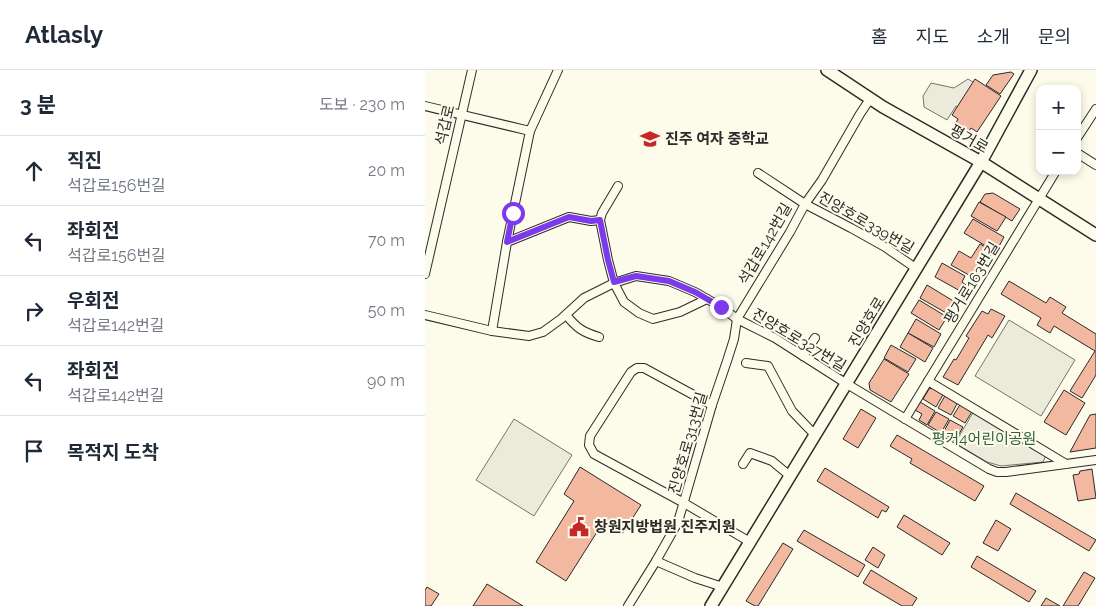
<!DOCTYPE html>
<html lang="ko">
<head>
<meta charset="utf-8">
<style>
  :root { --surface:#fff; --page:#f2f2f3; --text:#1f2937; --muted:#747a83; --line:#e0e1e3 }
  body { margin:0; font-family:Raleway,"Noto Sans KR",sans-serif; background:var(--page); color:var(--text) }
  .controls { position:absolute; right:15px; top:15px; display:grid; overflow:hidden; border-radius:10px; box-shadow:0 2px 8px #0003 }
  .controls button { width:45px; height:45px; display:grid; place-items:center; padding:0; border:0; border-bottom:1px solid var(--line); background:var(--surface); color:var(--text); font:25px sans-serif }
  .stop { position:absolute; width:15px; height:15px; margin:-11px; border:4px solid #7c3aed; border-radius:50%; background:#fff }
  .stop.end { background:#7c3aed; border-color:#fff; box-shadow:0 1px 5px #0008 }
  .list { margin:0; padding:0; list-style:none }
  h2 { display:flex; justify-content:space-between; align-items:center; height:65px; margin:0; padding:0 20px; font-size:21px }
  h2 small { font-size:16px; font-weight:400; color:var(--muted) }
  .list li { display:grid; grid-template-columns:32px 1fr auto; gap:15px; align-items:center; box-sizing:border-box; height:70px; padding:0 20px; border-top:1px solid var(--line) }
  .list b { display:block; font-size:19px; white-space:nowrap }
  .list p { margin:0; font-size:16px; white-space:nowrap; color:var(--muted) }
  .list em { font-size:16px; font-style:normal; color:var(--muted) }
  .icon { flex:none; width:28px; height:28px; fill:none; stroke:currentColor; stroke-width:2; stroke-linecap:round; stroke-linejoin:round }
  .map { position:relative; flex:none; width:671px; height:536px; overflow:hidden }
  header { display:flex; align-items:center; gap:30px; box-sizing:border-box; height:70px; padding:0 25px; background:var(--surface); border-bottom:1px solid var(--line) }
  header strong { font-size:24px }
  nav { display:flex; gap:28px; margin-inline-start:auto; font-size:18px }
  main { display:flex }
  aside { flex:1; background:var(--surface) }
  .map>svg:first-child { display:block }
  .green { fill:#ecebdb; stroke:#74746e }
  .parking { fill:#eceadb; stroke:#74746e }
  .building { fill:#f2b8a0; stroke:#2b2b2b }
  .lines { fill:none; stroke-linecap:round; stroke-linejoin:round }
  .street-casing { stroke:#2b2b2b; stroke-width:10 }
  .secondary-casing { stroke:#2b2b2b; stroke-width:14 }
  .street { stroke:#fdfbea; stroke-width:8 }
  .secondary { stroke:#fdfbea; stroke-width:11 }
  .route { stroke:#7c3aed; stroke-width:6 }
  .labels { text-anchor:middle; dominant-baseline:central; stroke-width:4; stroke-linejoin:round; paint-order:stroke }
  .street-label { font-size:15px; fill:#2b2b2b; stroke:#fdfbea }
  .poi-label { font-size:15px; font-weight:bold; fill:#2b2b2b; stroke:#fdfbea; text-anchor:start }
  .park-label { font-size:15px; fill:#34623c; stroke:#fdfbea }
</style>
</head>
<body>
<header>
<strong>Atlasly</strong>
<nav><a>홈</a><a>지도</a><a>소개</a><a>문의</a></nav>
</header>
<main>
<aside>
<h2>3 분<small>도보 · 230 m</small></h2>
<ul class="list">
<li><svg class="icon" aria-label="ahead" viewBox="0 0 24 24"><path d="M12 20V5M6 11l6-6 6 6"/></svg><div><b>직진</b><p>석갑로156번길</p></div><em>20 m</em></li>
<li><svg class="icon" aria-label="left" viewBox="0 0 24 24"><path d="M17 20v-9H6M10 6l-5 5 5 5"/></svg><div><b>좌회전</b><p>석갑로156번길</p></div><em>70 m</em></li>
<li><svg class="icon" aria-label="right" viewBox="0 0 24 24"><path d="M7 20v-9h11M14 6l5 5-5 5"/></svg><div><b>우회전</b><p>석갑로142번길</p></div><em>50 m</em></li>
<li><svg class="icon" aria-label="left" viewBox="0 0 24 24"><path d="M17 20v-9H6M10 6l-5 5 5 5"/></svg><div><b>좌회전</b><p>석갑로142번길</p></div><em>90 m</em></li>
<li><svg class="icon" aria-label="arrive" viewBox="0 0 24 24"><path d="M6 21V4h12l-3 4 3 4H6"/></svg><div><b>목적지 도착</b></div></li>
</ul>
</aside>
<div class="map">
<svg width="671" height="536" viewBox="0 0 671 536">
  <rect width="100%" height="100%" fill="#fdfbea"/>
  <g class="green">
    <polygon points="584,250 650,290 616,346 550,306"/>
    <polygon points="549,341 621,385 618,392 576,396 562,392 530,373"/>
  </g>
  <g class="parking">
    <polygon points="543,9 571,26 556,52 531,36 522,50 499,37 498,26 506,13 529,18"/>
    <polygon points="89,349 147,385 109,446 51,410"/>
  </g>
  <g class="building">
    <polygon points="586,2 589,4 575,24 561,15 568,5"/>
    <polygon points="550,9 576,26 552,62 546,58 544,61 531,53 533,49 527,45"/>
    <polygon points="568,123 595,139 587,151 555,132 560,124"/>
    <polygon points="554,132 581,147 572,161 546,146"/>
    <polygon points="548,149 579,167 571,182 539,163"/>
    <polygon points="555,174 568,181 551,209 526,195 534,181 546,188"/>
    <polygon points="517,193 540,206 537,212 541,215 537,222 510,207"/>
    <polygon points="584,211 621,233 625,227 641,237 637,243 671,264 671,305 657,328 645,321 670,281 629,256 625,263 612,255 616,248 576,224"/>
    <polygon points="502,215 530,232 523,244 495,228"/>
    <polygon points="494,230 522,247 514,260 486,243"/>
    <polygon points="566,239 580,246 567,268 563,265 533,315 518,307 529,289 531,290 544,268 541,266 557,241 563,244"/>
    <polygon points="491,249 516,264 509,277 483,263"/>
    <polygon points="483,263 508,278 500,292 475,277"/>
    <polygon points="466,275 491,289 483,302 459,288"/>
    <polygon points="459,289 484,304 466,332 445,320 444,313"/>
    <polygon points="509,317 519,323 511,337 498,329 504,319"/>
    <polygon points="639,320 660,333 641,365 619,352"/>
    <polygon points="521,324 533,332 526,345 513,338"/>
    <polygon points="495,332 510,341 502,355 494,350 497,344 490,340"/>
    <polygon points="536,333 548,340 540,353 528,346"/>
    <polygon points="436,339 451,348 433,378 418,369"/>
    <polygon points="511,342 524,349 516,363 503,355"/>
    <polygon points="671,344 671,378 645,382 665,345"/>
    <polygon points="525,350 538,357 530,371 518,363"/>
    <polygon points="472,365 559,416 550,431 485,393 487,389 465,376"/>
    <polygon points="155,397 216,435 198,463 179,451 141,511 111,492 149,431 139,424"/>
    <polygon points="400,398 464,437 461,442 457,440 453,448 392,411"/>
    <polygon points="667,399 671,428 653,431 648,405 654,404 655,401"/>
    <polygon points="591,423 671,470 664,481 585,434"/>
    <polygon points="479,445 525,473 517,485 472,457"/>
    <polygon points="571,450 586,459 573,481 558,473"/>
    <polygon points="379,460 440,495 433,507 372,471"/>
    <polygon points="358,473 368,479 333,536 330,536 321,531"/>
    <polygon points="448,477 460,485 453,498 440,490"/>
    <polygon points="552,486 611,521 604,532 546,497"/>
    <polygon points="446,500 492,528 487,536 477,536 438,513"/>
    <polygon points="659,502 670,508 653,536 638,536"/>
    <polygon points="62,514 98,536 48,536"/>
    <polygon points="2,517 14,524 6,536 0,536 0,520"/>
    <polygon points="621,528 635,536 616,536"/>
  </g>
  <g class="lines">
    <defs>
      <g id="street">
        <polyline points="0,36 105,61 82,172 67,261"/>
        <polyline points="105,61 133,0"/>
        <polyline points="652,68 671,39"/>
        <polyline points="652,83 671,95"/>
        <polyline points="333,103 380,134 426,158 460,177 492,199"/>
        <polyline points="193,116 177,143 175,150 183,190 189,213 199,232 214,243 228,249 255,242 282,229"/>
        <polyline points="82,172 144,147 166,151 175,150"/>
        <polyline points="0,204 47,0"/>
        <polyline points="0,245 67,261 104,266 118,262 136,249 159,228 189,213 211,206 244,211 270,222 296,237 312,249 350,268 422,314 564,399 572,402 581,402 671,390"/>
        <path d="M141,245c11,13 16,17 33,22"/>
        <polyline points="378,286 390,268"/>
        <polyline points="321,293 343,296 367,341 390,365"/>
        <polyline points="503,311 641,394"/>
        <polyline points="287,335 219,298 212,298 206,302 165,366 164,375 169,384 259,433 325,472"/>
        <polyline points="480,349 631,101"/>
        <polyline points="318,394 325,383 347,391 365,406"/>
        <polyline points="231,491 270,508 298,517"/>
        <polyline points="203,536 231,491 253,452 287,335 302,291 309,269 312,249 365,162 380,134 397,110 435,44 445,29"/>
      </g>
      <g id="secondary">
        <polyline points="402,0 458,37 556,92 671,165"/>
        <polyline points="286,536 556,92 606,0"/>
      </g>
    </defs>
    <use href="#street" class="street-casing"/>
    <use href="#secondary" class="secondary-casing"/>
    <use href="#street" class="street"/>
    <use href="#secondary" class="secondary"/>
  </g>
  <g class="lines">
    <polyline class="route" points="88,143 82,172 144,147 166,151 175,150 183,190 189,212 211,206 244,211 270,222 296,237"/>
  </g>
  <defs>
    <symbol id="school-bare" viewBox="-9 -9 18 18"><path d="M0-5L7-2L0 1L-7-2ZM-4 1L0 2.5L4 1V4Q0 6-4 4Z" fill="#c62828" stroke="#fdfbea" stroke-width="2.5" paint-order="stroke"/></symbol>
    <symbol id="civic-bare" viewBox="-9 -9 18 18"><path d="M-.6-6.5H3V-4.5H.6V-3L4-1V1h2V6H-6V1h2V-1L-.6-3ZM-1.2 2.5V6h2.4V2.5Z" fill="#c62828" stroke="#fdfbea" stroke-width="2.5" paint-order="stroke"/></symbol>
  </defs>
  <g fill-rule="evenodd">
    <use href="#school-bare" x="211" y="55" width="28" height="28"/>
    <use href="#civic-bare" x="140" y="443" width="28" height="28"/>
  </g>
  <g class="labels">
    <g class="street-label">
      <text transform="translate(20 55) rotate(-77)">석갑로</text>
      <text transform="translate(544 69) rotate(30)">평거로</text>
      <text transform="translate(441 153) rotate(30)">진양호로339번길</text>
      <text transform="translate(340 174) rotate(-60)">석갑로142번길</text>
      <text transform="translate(547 213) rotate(-59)">평거로163번길</text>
      <text transform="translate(442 252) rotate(-59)">진양호로</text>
      <text transform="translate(374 270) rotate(31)">진양호로327번길</text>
      <text transform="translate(263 373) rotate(-74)">진양호로313번길</text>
    </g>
    <g class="poi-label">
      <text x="240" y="69">진주 여자 중학교</text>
      <text x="169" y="457">창원지방법원 진주지원</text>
    </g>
    <g class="park-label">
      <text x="559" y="369">평거4어린이공원</text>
    </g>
  </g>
</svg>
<div class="controls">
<button>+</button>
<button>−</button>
</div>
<div class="stop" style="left:88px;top:143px"></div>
<div class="stop end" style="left:296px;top:237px"></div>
</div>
</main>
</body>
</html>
